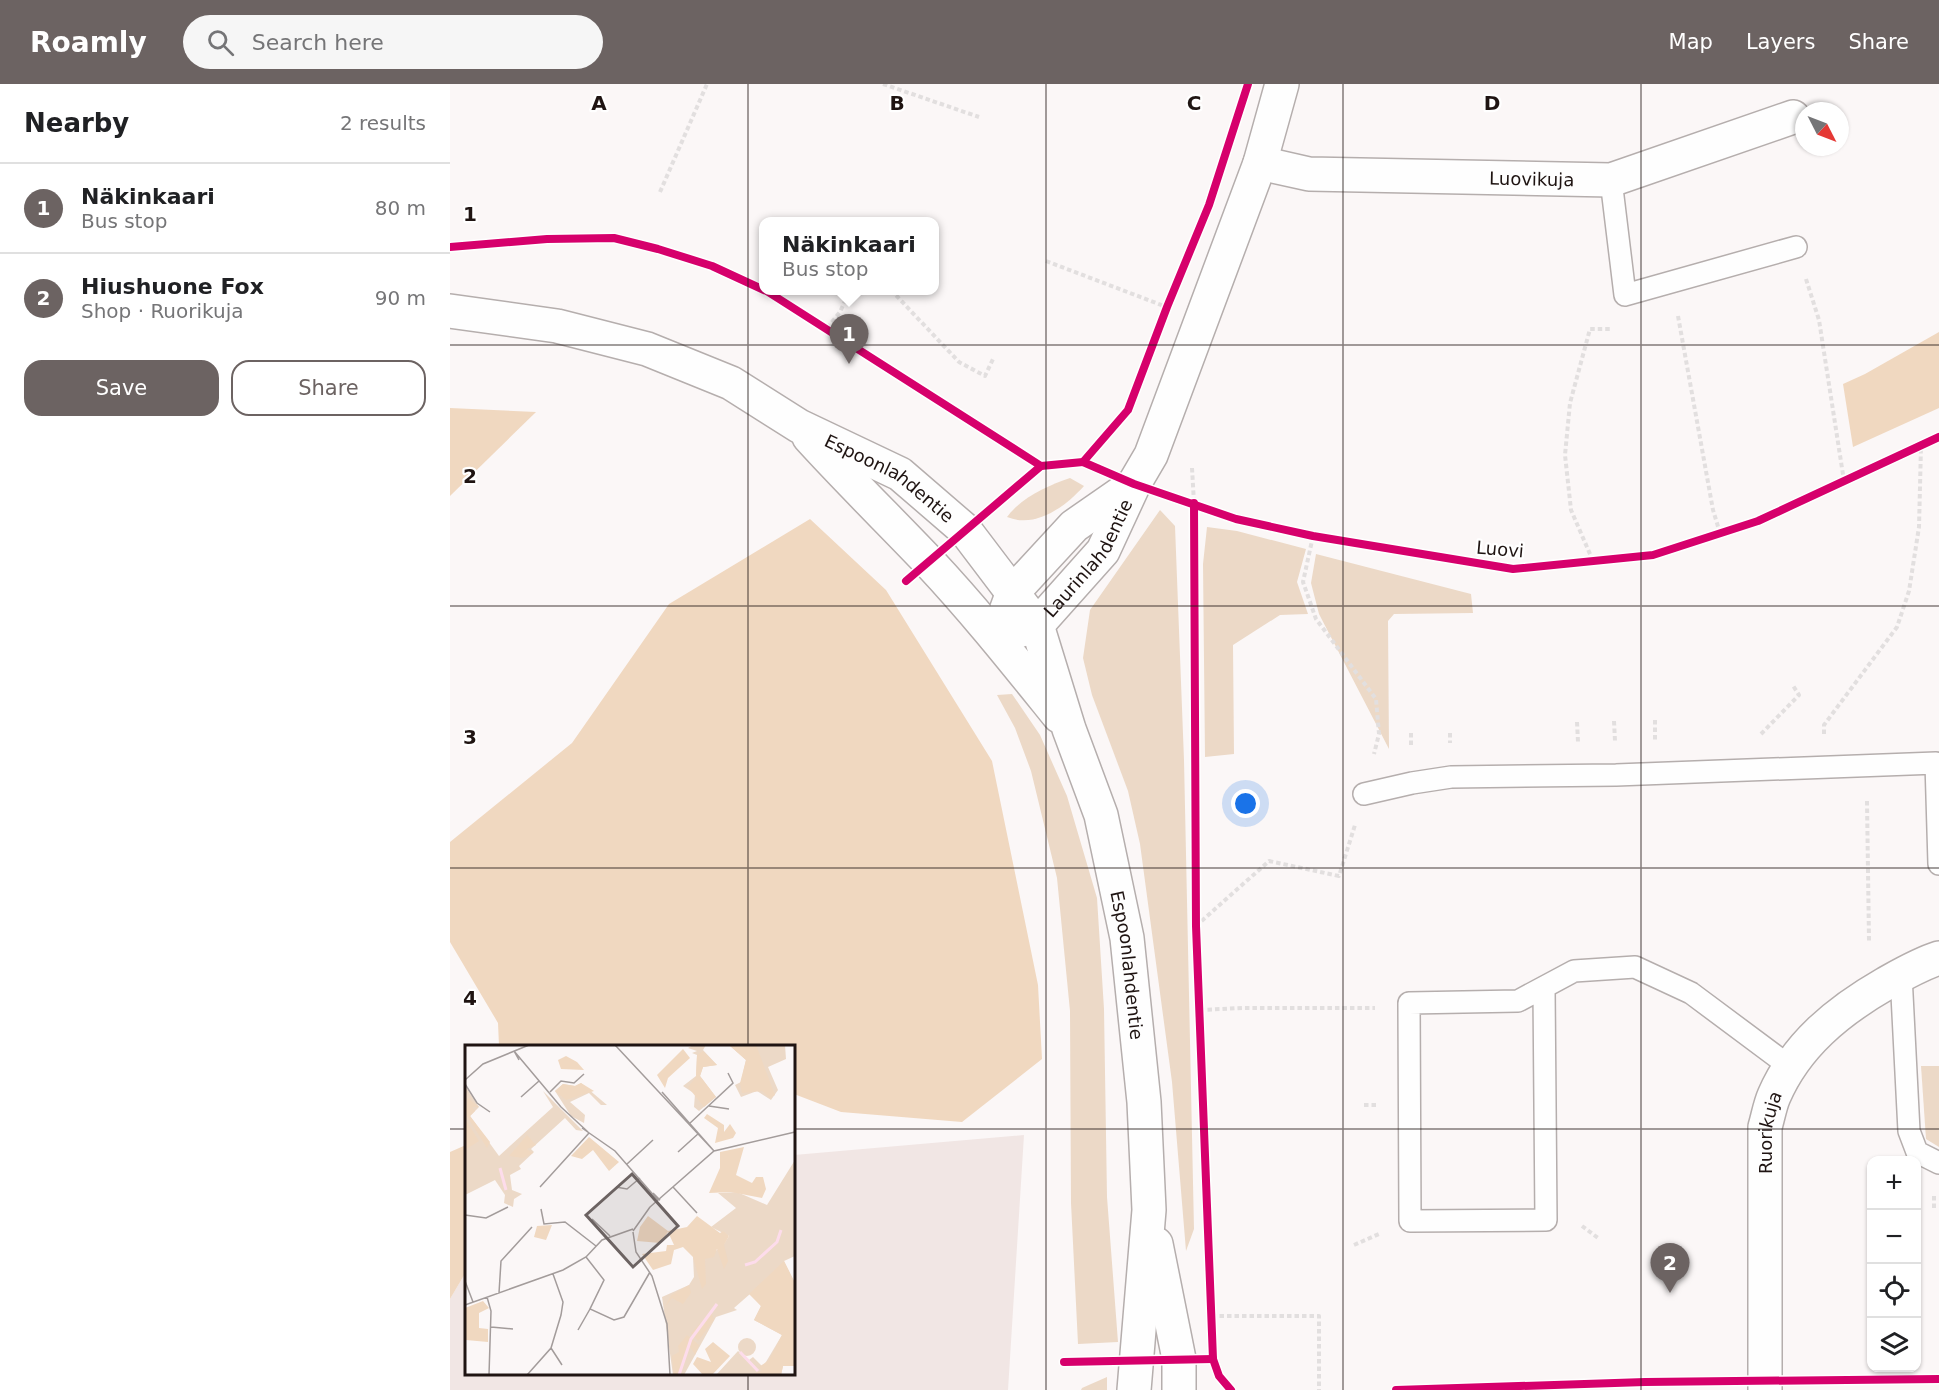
<!DOCTYPE html>
<html lang="en">
<head>
<meta charset="utf-8">
<style>
  :root { --surface:#fff; --page:#f6f6f6; --text:#202124; --muted:#757577; --line:#e0e0e0; --accent:#6c6362 }
  body { margin:0; font-family:"DejaVu Sans",sans-serif; background:var(--page); color:var(--text) }
  .controls { position:absolute; right:18px; bottom:18px; display:grid; overflow:hidden; border-radius:12px; box-shadow:0 2px 4px #0004 }
  .controls button { width:54px; height:54px; display:grid; place-items:center; padding:0; border:0; border-bottom:2px solid var(--line); background:var(--surface); color:var(--text); font:30px sans-serif }
  .compass { position:absolute; left:1345px; top:18px; width:54px; height:54px; border-radius:50%; background:var(--surface); box-shadow:0 2px 4px #0004; rotate:132deg }
  .you { position:absolute; left:796px; top:720px; width:21px; height:21px; margin:-15px; border:4px solid #fff; border-radius:50%; background:#1a73e8; box-shadow:0 0 0 9px #1a73e833 }
  .badge { display:grid; place-items:center; width:39px; height:39px; border-radius:50%; background:var(--accent); color:#fff; font-size:20px; font-weight:700 }
  .pin { position:absolute; translate:-50% -50px; filter:drop-shadow(0 2px 3px #0008) }
  .pin::after { content:''; position:absolute; top:32px; width:21px; height:18px; background:inherit; clip-path:polygon(0 0,100% 0,50% 100%) }
  .popup { position:absolute; left:309px; top:133px; width:180px; height:78px; box-sizing:border-box; display:grid; place-content:center; border-radius:12px; background:var(--surface); filter:drop-shadow(0 2px 4px #0005); font-size:20px; white-space:nowrap; color:var(--muted) }
  .popup b { font-size:22px; color:var(--text) }
  .popup::after { content:''; position:absolute; left:50%; top:100%; margin-left:-12px; border:12px solid transparent; border-top-color:var(--surface) }
  .list { margin:0; padding:0; list-style:none }
  h2 { display:flex; justify-content:space-between; align-items:center; height:78px; margin:0; padding:0 24px; font-size:26px }
  h2 small { font-size:20px; font-weight:400; color:var(--muted) }
  .list li { display:grid; grid-template-columns:39px 1fr auto; gap:18px; align-items:center; box-sizing:border-box; height:90px; padding:0 24px; border-top:2px solid var(--line) }
  .list b { display:block; font-size:22px; white-space:nowrap }
  .list p { margin:0; font-size:20px; white-space:nowrap; color:var(--muted) }
  .list em { font-size:20px; font-style:normal; color:var(--muted) }
  .actions { display:flex; gap:12px; padding:18px 24px }
  .actions a { flex:1; padding:14px 0; border:2px solid var(--accent); border-radius:18px; text-align:center; font-size:21px; color:var(--accent) }
  .actions .main { background:var(--accent); color:#fff }
  .icon { flex:none; width:33px; height:33px; fill:none; stroke:currentColor; stroke-width:2; stroke-linecap:round; stroke-linejoin:round }
  .map { position:relative; flex:none; width:1489px; height:1306px; overflow:hidden }
  header { display:flex; align-items:center; gap:36px; box-sizing:border-box; height:84px; padding:0 30px; background:var(--accent); color:#fff }
  header strong { font-size:28px }
  nav { display:flex; gap:33px; margin-inline-start:auto; font-size:21px }
  .search { width:420px; height:54px; background:var(--page); display:flex; align-items:center; gap:15px; box-sizing:border-box; padding:0 21px; border-radius:33px; color:var(--muted); font-size:22px }
  main { display:flex }
  aside { flex:1; background:var(--surface) }
  .map>svg:first-child { display:block }
  .built { fill:#f1e6e4 }
  .green { fill:#ecd9c7 }
  .forest { fill:#f0d8c0 }
  .lines { fill:none; stroke-linecap:round; stroke-linejoin:round }
  .lane-casing { stroke:#b5aead; stroke-width:24 }
  .street-casing { stroke:#b5aead; stroke-width:36 }
  .secondary-casing { stroke:#b5aead; stroke-width:36 }
  .path { stroke:#e2dfdf; stroke-width:4; stroke-dasharray:4.5 3; stroke-linecap:butt }
  .lane { stroke:#fefefe; stroke-width:21 }
  .street { stroke:#fefefe; stroke-width:33 }
  .secondary { stroke:#fefefe; stroke-width:33 }
  .cycleway-casing { stroke:#fff; stroke-width:11 }
  .cycleway { stroke:#d6006c; stroke-width:8 }
  .grid { fill:none; stroke:#1f1412; stroke-width:1.5; stroke-opacity:0.55 }
  .labels { text-anchor:middle; dominant-baseline:central; stroke-width:4.5; stroke-linejoin:round; paint-order:stroke }
  .street-label { font-size:18px; fill:#1f1412; stroke:#fff }
  .inset-river { fill:none; stroke:#fddceb; stroke-width:3 }
  .inset-road { fill:none; stroke:#a39c9b; stroke-width:1.5 }
  .view { fill:#6c6362; fill-opacity:0.15; stroke:#6c6362; stroke-width:3 }
  .inset-edge { fill:none; stroke:#1f1412; stroke-width:3 }
  .grid-label { font-size:20px; text-anchor:middle; font-weight:bold; fill:#1f1412; stroke:#fff; stroke-width:4.5; stroke-linejoin:round; paint-order:stroke }
</style>
</head>
<body>
<header>
<strong>Roamly</strong>
<div class="search"><svg class="icon" aria-label="search" viewBox="0 0 24 24"><circle cx="10" cy="10" r="6"/><path d="M15 15l6 6"/></svg>Search here</div>
<nav><a>Map</a><a>Layers</a><a>Share</a></nav>
</header>
<main>
<aside>
<h2>Nearby<small>2 results</small></h2>
<ul class="list">
<li><span class="badge">1</span><div><b>Näkinkaari</b><p>Bus stop</p></div><em>80 m</em></li>
<li><span class="badge">2</span><div><b>Hiushuone Fox</b><p>Shop · Ruorikuja</p></div><em>90 m</em></li>
</ul>
<div class="actions"><a class="main">Save</a><a>Share</a></div>
</aside>
<div class="map">
<svg width="1489" height="1306" viewBox="0 0 1489 1306">
  <rect width="100%" height="100%" fill="#fbf7f7"/>
  <polygon class="built" points="574,1051 558,1306 0,1306 0,1215 16,1188 16,1290 344,1290 344,1071"/>
  <g class="green">
    <path d="M620,394l14,8c-18,20 -48,43 -77,31 15,-20 40,-31 63,-39z"/>
    <polygon points="710,426 725,442 734,676 744,1145 736,1167 722,998 690,760 678,707 642,611 633,574 640,526"/>
    <polygon points="757,443 787,447 856,465 847,498 858,530 830,531 783,561 784,670 755,673 753,480"/>
    <polygon points="866,470 1021,510 1023,529 944,530 938,537 939,665 869,530 861,499"/>
    <polygon points="562,610 590,651 617,712 647,814 654,925 657,1113 668,1258 628,1260 621,1119 620,927 607,794 581,687 565,644 547,611"/>
    <polygon points="1471,982 1489,982 1489,1063 1476,1055"/>
    <polygon points="657,1293 657,1306 631,1306 632,1304"/>
  </g>
  <g class="forest">
    <polygon points="1489,248 1489,324 1403,363 1393,300 1415,290"/>
    <polygon points="0,324 86,328 0,412"/>
    <polygon points="360,435 436,506 542,677 588,901 592,975 512,1038 391,1028 344,1010 344,962 49,962 48,939 0,858 0,758 122,659 219,520"/>
    <polygon points="16,1061 16,1188 0,1215 0,1068"/>
  </g>
  <g class="lines">
    <defs>
      <g id="lane">
        <polyline points="1161,96 1175,211 1346,163"/>
        <polyline points="914,710 962,699 1001,693 1166,691 1486,679 1489,780"/>
        <polyline points="1451,891 1459,1047 1467,1068 1489,1079"/>
        <polyline points="1094,904 1096,1136 960,1137 959,919 1068,917 1124,887 1185,883 1241,909 1339,982"/>
      </g>
      <g id="street">
        <path id="s1" d="M810,79l49,11 302,6 182,-63"/>
        <path id="s2" d="M1315,1306v-263c3,-10 5,-22 9,-31 22,-51 64,-85 111,-112 18,-10 35,-20 54,-26"/>
      </g>
      <g id="secondary">
        <path id="s3" d="M0,227l107,15 90,23 84,34 68,43 101,48 65,56 72,95 32,104 32,86 26,123 17,164 5,108 -15,180"/>
        <path d="M359,353c39,43 80,83 120,125 46,49 88,102 130,154"/>
        <polyline points="556,527 563,508 624,442 683,401"/>
        <path id="s4" d="M546,554l41,-13 66,-74 31,-67 17,-29 109,-292 22,-79"/>
        <polyline points="706,1160 729,1275 729,1306"/>
      </g>
    </defs>
    <use href="#lane" class="lane-casing"/>
    <use href="#street" class="street-casing"/>
    <use href="#secondary" class="secondary-casing"/>
    <g class="path">
      <polyline points="433,0 529,33"/>
      <polyline points="210,108 257,0"/>
      <polyline points="596,177 714,222"/>
      <polyline points="1356,195 1369,236 1394,397"/>
      <polyline points="441,206 509,278 535,292 543,275"/>
      <polyline points="1228,232 1263,426 1270,449"/>
      <polyline points="377,244 390,228 400,206"/>
      <polyline points="742,384 744,419"/>
      <polyline points="863,452 853,498 866,535 926,615 929,650 924,670"/>
      <polyline points="1143,477 1121,426 1115,371 1120,319 1140,245 1161,245"/>
      <polyline points="1205,636 1205,656"/>
      <polyline points="1164,637 1165,657"/>
      <polyline points="1127,638 1128,658"/>
      <polyline points="961,649 961,663"/>
      <polyline points="1000,649 1000,659"/>
      <polyline points="1311,650 1349,611 1342,600"/>
      <polyline points="1374,650 1374,641 1447,543 1459,507 1469,443 1471,362"/>
      <polyline points="1417,717 1419,857"/>
      <polyline points="746,842 819,777 889,792 905,741"/>
      <polyline points="750,926 792,924 925,924"/>
      <polyline points="914,1021 926,1021"/>
      <polyline points="1484,1112 1484,1125"/>
      <polyline points="1132,1142 1148,1154"/>
      <polyline points="904,1161 929,1150"/>
      <polyline points="762,1232 869,1232 869,1306"/>
    </g>
    <use href="#lane" class="lane"/>
    <use href="#street" class="street"/>
    <use href="#secondary" class="secondary"/>
    <defs>
      <g id="cycleway">
        <polyline points="0,163 97,155 164,154 208,165 262,182 314,206"/>
        <polyline points="315,206 591,382"/>
        <polyline points="633,378 684,400 786,435 863,452 1063,485 1203,471 1308,437 1489,353"/>
        <polyline points="744,419 746,842 763,1275 769,1292 781,1306"/>
        <polyline points="456,497 591,382 633,378 678,326 717,223 759,121 798,0"/>
        <polyline points="614,1278 763,1275"/>
        <polyline points="946,1306 1195,1298 1489,1295"/>
      </g>
    </defs>
    <use href="#cycleway" class="cycleway-casing"/>
    <use href="#cycleway" class="cycleway"/>
  </g>
  <path class="grid" d="M298,0v962M596,0v1306M893,0v1306M1191,0v1306M0,261h1489M0,522h1489M0,784h1489M0,1045h16M344,1045h1145M298,1290v16"/>
  <g class="labels">
    <g class="street-label">
      <text stroke="none"><textPath href="#s1" startOffset="273">Luovikuja</textPath></text>
      <text stroke="none"><textPath href="#s3" startOffset="477">Espoonlahdentie</textPath></text>
      <text transform="translate(1050 465) rotate(5)">Luovi</text>
      <text stroke="none"><textPath href="#s4" startOffset="128">Laurinlahdentie</textPath></text>
      <text stroke="none"><textPath href="#s3" startOffset="1042">Espoonlahdentie</textPath></text>
      <text stroke="none"><textPath href="#s2" startOffset="258">Ruorikuja</textPath></text>
    </g>
  </g>
  <g transform="translate(15 961)">
    <rect width="330" height="330" fill="#fbf7f7"/>
    <path d="M228,0h13l-3,5 14,15 -14,2 -3,9 16,21 -17,14 -5,-4 1,-13 -12,-8 13,-10 1,-21 -5,-2 5,-2 -9,-3zM264,0h56l1,14 -18,8 10,23 -7,10 -14,-9 -16,6 -6,-12 6,-3 5,-22zM116,38l26,22h-6l-12,-12 -19,9 15,13 -1,8 -13,-7 -16,-25 8,-7 12,2zM0,41l14,21 -9,9 29,40 54,-49 -10,-16 40,40 -7,-1 -11,-12 -34,31 3,3 -15,14 2,3 -11,6 2,15 10,4 -8,5 -1,8 -9,-4 1,-8 -10,-15 -30,15zM330,115v96l-11,5 11,22v83h-12l-2,9h-65l22,-24 11,9 4,-3 10,10 19,-32 -28,-15 7,-14 -11,-12 -16,14 3,2 -21,7 -32,58h-11l-11,-78 27,-12 5,-8 -1,-20 28,-8 8,-13 -18,-9 25,-19 -18,-15 19,-1 30,13zM273 302a9 9 0 1 1 18 0a9 9 0 1 1-18 0Z" fill="#ecd9c7"/>
    <path d="M264,0h27l19,50 -5,3 -8,-7 -20,2 -2,-10 6,-23zM218,4l7,9 -22,20 -3,10 -8,-13zM238,6l14,14 -14,2 -3,9 16,21 -12,10 -16,-20 8,-10 1,-22zM101,11l11,6 7,8 -23,-1 -3,-9zM116,38l13,8 -28,9 -11,-9 8,-7 12,2zM3,53l11,9h-7l3,4 -5,5 20,26 -3,6 -22,-35zM242,69l17,11v7l6,-8 6,9 -3,5 -18,5 3,-15 -14,-10zM0,74l14,22 -14,9zM62,90l9,10 -9,4 6,4 -10,5 -14,-2zM124,92l30,25 -10,9 -16,-21 -11,9 -11,-3zM279,102l-8,28 16,8 4,-6h7l3,12 -4,9 -31,-6 -22,1 11,-25v-16zM183,171l20,15 19,-4 10,-11 23,17 3,-2 6,5 -5,9 4,16 -4,8 -7,-20 -3,8 -9,2 1,25 -4,5 -9,-32 -10,-10 -9,3 -3,14 -18,6 -11,-16 24,-3 1,-6h7l-6,-13 -8,11 -23,-2 3,-14zM87,180l-6,15 -12,-3 3,-11zM319,216l11,22v83h-12l-2,9h-31l12,-4 -3,-4 10,-7 13,-25 -28,-15 7,-14 -12,-12zM224,240l2,8 -8,11 -11,-6 -7,9 6,-12zM18,256l6,7 -10,5v15l9,1v13l-22,-2 -1,-32zM246,267l3,8 -16,21 -7,-8zM222,290l12,10 -4,10 -5,-9 -9,29h-7l-2,-19 7,-4 -1,-6zM248,297l17,14 -18,19h-9l-10,-11 4,-7 14,5 -6,-13z" fill="#f0d8c0"/>
    <path class="inset-river" d="M35,123l6,22M280,220l10,-3 22,-20 4,-12M275,307l18,19M214,330l12,-36 26,-35"/>
    <path class="inset-road" d="M150,0l99,106M54,15l-5,-9 47,56M0,35l18,-16 46,-19M0,39l12,19 13,9M85,47l11,-11 13,2 10,-9M197,47l52,59M56,52l18,-16M244,61l20,3M96,62l27,25M224,79l44,-41 -5,-10M117,83l33,23 42,48 3,1 -7,-7M213,107l21,-19M162,119l26,-24M75,142l49,-54M151,142l11,2 13,-11M208,142l24,26M185,162l64,-56 81,-19M76,164l3,15 21,-2 31,24M0,170l21,3 22,-11M127,174l18,17M168,186l17,-24M168,187l3,20 16,24 15,48 3,51M121,212l18,23 -14,29 24,11 10,-3 26,-45M0,236l8,21M34,248l2,-32 31,-34M22,252l4,14 -2,64M0,260l98,-35 23,-13 16,-17 31,-11M26,282l22,2M113,285l12,-21M86,303l11,17M62,330l24,-27 10,-33 2,-13 -10,-28"/>
    <path class="view" d="M167,129l46,52 -45,41 -47,-52z"/>
    <rect width="330" height="330" class="inset-edge"/>
  </g>
  <g class="grid-label">
    <text x="149" y="26">A</text>
    <text x="447" y="26">B</text>
    <text x="744" y="26">C</text>
    <text x="1042" y="26">D</text>
    <text x="20" y="137">1</text>
    <text x="20" y="399">2</text>
    <text x="20" y="660">3</text>
    <text x="20" y="921">4</text>
  </g>
</svg>
<div class="controls">
<button>+</button>
<button>−</button>
<button><svg class="icon" aria-label="locate" viewBox="0 0 24 24"><circle cx="12" cy="12" r="6"/><path d="M12 2v4M12 18v4M2 12h4M18 12h4"/></svg></button>
<button><svg class="icon" aria-label="layers" viewBox="0 0 24 24"><path d="M12 4l9 5-9 5-9-5zM3 14l9 5 9-5"/></svg></button>
</div>
<svg class="compass" viewBox="-18 -18 36 36"><path d="M0-13l5 13h-10z" fill="#e53935"/><path d="M0 13l5-13h-10z" fill="#757577"/></svg>
<div class="you"></div>
<div class="pin badge" style="left:399px;top:280px">1</div>
<div class="popup"><b>Näkinkaari</b>Bus stop</div>
<div class="pin badge" style="left:1220px;top:1209px">2</div>
</div>
</main>
</body>
</html>
